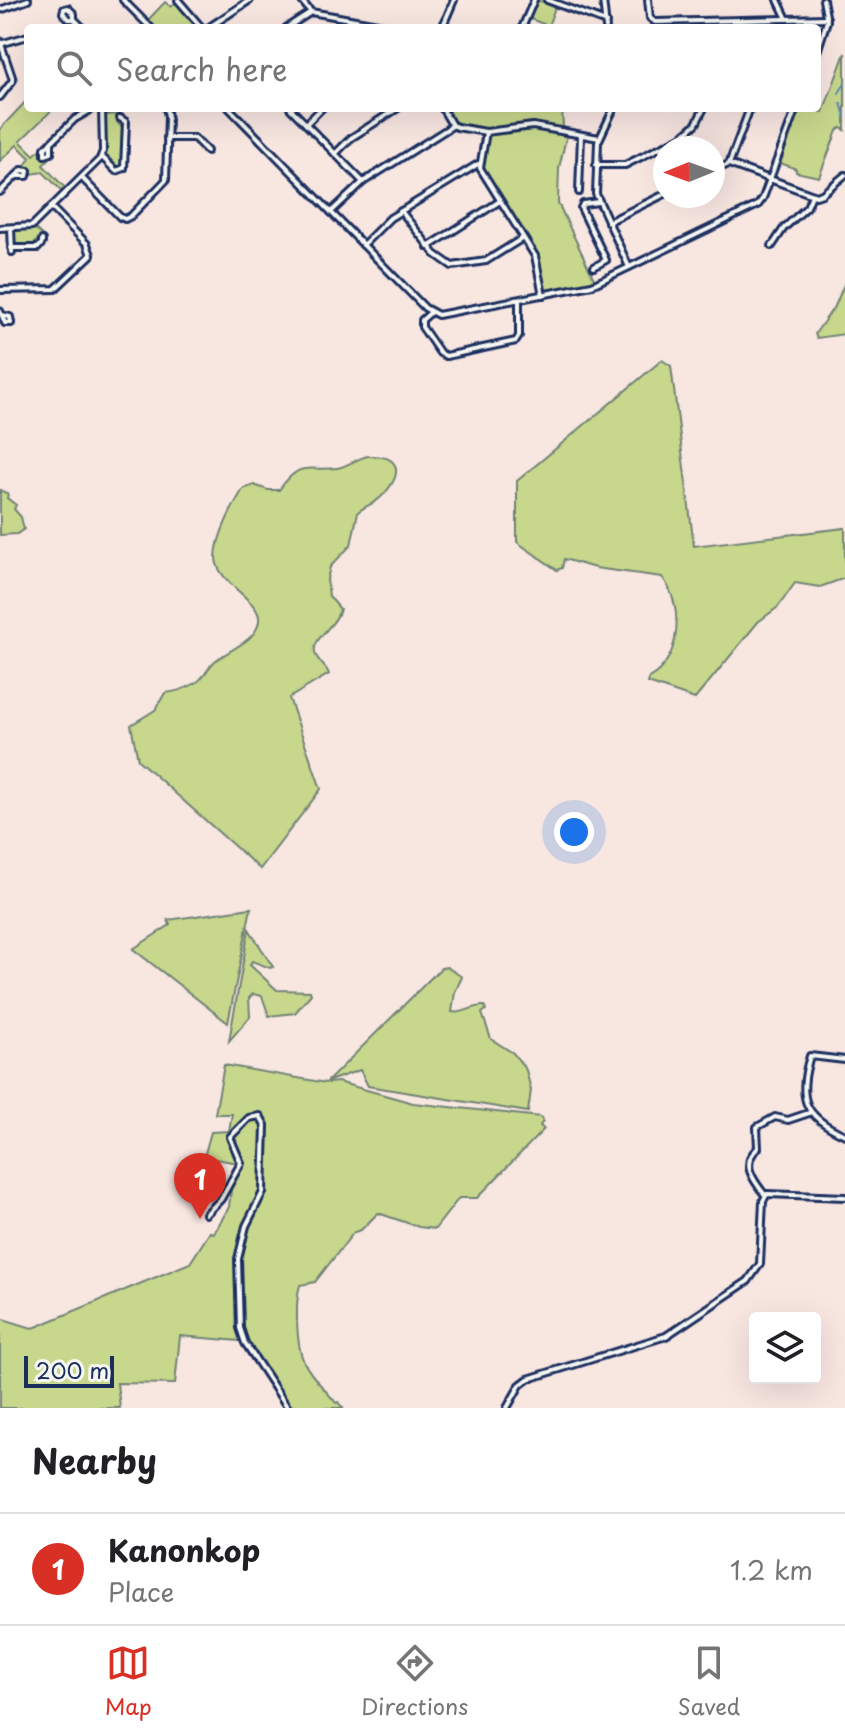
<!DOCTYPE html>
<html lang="en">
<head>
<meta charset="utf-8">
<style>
  :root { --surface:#fff; --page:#f6f6f6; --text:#202124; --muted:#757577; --line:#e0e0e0; --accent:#d93025 }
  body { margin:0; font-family:"Playpen Sans",sans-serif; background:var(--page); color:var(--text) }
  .controls { position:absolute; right:24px; bottom:24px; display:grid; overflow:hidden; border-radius:8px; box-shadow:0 8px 32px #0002 }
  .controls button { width:72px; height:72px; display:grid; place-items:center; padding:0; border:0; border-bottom:2px solid var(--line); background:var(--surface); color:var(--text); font:40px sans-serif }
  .compass { position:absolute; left:653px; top:136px; width:72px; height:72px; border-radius:50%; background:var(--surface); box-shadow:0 8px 32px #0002; rotate:269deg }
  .scale { position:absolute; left:24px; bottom:20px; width:90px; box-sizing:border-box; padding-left:8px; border:4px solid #1b2f5e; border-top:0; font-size:22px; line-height:28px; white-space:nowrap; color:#1b2f5e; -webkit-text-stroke:6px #f6f6f2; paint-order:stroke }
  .you { position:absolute; left:574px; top:832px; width:28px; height:28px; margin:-20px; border:6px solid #fff; border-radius:50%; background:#1a73e8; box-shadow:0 0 0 12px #1a73e833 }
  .badge { display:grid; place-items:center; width:52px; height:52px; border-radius:50%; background:var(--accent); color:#fff; font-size:26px; font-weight:700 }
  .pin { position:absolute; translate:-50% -66px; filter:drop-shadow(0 2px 4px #0008) }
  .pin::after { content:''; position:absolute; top:42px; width:28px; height:24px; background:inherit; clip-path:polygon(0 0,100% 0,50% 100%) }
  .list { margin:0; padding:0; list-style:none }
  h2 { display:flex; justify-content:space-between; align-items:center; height:104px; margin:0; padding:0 32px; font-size:34px }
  h2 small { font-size:26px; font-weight:400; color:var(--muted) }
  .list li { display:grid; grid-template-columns:52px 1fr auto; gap:24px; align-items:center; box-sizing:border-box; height:112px; padding:0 32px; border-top:2px solid var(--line) }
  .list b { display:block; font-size:30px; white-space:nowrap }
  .list p { margin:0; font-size:26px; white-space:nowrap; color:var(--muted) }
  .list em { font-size:26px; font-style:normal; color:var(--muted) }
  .icon { flex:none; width:44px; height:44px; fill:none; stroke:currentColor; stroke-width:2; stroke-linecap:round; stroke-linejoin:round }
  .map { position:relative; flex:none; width:845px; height:1408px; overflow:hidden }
  .search { position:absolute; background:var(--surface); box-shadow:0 8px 32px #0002; left:24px; right:24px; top:24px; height:88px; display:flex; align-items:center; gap:20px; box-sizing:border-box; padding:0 28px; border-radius:8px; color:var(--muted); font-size:30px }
  .sheet { height:216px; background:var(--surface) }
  nav { display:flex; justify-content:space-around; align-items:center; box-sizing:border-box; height:112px; border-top:2px solid var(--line); background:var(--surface); font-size:22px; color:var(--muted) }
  nav a { display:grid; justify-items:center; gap:4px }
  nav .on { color:var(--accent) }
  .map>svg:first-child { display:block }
  .green { fill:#c7d78c; stroke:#718375; stroke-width:2 }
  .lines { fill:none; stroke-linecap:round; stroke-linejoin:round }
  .stream { stroke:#5e8bb3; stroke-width:2 }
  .street-casing { stroke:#1b2f5e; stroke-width:10 }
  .street { stroke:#f6f6f2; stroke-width:4 }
</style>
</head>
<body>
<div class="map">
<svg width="845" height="1408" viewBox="0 0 845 1408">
  <rect width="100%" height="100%" fill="#f8e6e1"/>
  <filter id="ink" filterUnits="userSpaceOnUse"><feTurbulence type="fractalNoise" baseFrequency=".0125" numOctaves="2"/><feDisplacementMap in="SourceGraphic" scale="16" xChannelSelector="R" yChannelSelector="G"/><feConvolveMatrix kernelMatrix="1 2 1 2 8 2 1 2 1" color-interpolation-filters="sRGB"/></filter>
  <g filter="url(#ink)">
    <g class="green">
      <polygon points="536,0 556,5 548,26 528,18"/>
      <polygon points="177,1 200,28 154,28 147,21 165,2 171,7"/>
      <polygon points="845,53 845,130 841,128 837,131 819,177 796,172 796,169 778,162 798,108 823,112"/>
      <polygon points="28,99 28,108 54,108 20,141 34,155 41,149 44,155 51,157 43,165 67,190 64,193 43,172 32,174 24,167 30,158 17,145 0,161 0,129"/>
      <polygon points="444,108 562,108 563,127 560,129 530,124 481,130 455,124"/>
      <polygon points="122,114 117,122 124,130 123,167 116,169 104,156 105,115"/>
      <polygon points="530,128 567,134 559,168 558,203 595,281 544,291 537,256 481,168 488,134"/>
      <polygon points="33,227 44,237 38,239 32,247 14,245 14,230"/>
      <polygon points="845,282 845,334 817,338 815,334 836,304"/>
      <path d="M662,360l9,6 23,180 151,-18v50l-25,9 -25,-4 -17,24 -20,15 -63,77 -47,-16 1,-5c33,-18 35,-73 13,-101l-67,-9 -31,-9 -2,9 -5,2 -40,-28v-61z"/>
      <path d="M368,456c36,-1 34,20 13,41 -7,7 -16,9 -23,15l-7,33 -21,22 -3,12 2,17 11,13c-4,18 -28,28 -25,44 2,8 11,13 14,21l-40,24 32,91 -61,80 -122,-109 -7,-35 24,-15 10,-17c11,-1 20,-4 29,-9 10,-5 13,-16 21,-23 13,-11 42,-20 44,-40 3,-21 -43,-37 -43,-64 1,-22 16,-49 27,-68l11,-4 14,5h11c22,-31 28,-18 58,-22 9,-1 20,-10 31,-12z"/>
      <polygon points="0,490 8,494 7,498 16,505 14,509 21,517 24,529 17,534 0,535"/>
      <polygon points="251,908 228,1023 133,949 170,925 168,920"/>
      <polygon points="249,929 273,967 270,968 252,961 250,965 277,990 310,991 311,994 295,1013 269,1016 262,996 253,994 249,998 250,1017 229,1041"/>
      <path d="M447,967l15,10 -7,15 -3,20c12,3 20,-7 33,-6l1,4 -4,3 9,26 22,14 13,17 5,20 -3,22 -160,-26 -8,-16 -31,11v2l9,-1 75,21 128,14 2,4 -3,5 4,3 -67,69h-18l-24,31 -16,-2 -41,-14 -17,17 -7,2 -39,50 -15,3c-5,17 -4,60 4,77 7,15 22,28 32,41l2,-1 5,6h-58l-45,-67 -60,-5 -5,48 -58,-1 3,25h-120v-90l32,10 4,-1 154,-64 20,-31 4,1 15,-26 2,-18 -4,-5 11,-21 -34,-6 7,-25 18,-1 3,-17h-17l9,-49 102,18 115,-115z"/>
    </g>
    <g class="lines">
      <g class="stream">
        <polyline points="839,93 845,83"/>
        <polyline points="841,103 845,117"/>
      </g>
      <defs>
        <g id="street">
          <polyline points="123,0 151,28"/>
          <polyline points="178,0 202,28"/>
          <polyline points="301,0 311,12"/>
          <polyline points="547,0 606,22"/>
          <polyline points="603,0 606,28"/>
          <polyline points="648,0 650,18 655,22 827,18"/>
          <polyline points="778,0 787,19"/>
          <polyline points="0,10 28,0"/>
          <polyline points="74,19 69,19 63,13 64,9 68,8 74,14 74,19 83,28"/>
          <polyline points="208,28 250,0"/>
          <polyline points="286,28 311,12 400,28"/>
          <polyline points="442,28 454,0"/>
          <polyline points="522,28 534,0"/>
          <polyline points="0,41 13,80 0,97"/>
          <polyline points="0,44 28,36"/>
          <polyline points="817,52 827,21 823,0"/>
          <polyline points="229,108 425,308 438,315 592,285 758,205 763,198 796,108"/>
          <polyline points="290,108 363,182"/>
          <polyline points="442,108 452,125 457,127 486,132 533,126 599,138"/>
          <polyline points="614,108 598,142 596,194 629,267"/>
          <polyline points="306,124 322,108"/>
          <polyline points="486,132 480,168 535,256 543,295"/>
          <polyline points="681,137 686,148"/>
          <polyline points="167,138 194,138 207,151"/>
          <polyline points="335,154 351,138 398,108"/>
          <polyline points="45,155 45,148 75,119 94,108"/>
          <polyline points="45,155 51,153 51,143"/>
          <polyline points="102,157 116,171 124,168 126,122 120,118"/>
          <polyline points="729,164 816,196 822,194 845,175"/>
          <polyline points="596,165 625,165 681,137 696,124 704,108"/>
          <polyline points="713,171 729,164 750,108"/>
          <polyline points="16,176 27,176 28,171"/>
          <polyline points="82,178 120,217 125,219 131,216 166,180 168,116 166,108"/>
          <polyline points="0,192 22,170 28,171"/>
          <polyline points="579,192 581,135"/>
          <polyline points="401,211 435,254 452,266 486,261 523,238"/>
          <polyline points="331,212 363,182 452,126"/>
          <polyline points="608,222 665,194"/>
          <polyline points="0,228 32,226 100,159 103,151 102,108"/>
          <polyline points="11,228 12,252"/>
          <polyline points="363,245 390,218 478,164"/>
          <polyline points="772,246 784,228 807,207 812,195"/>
          <polyline points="428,247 500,201"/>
          <polyline points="11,248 38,248 42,243 42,240"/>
          <polyline points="594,267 606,260 581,208 583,204 598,202"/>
          <polyline points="0,290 55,289 91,255 87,244 51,207"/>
          <polyline points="0,311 5,323 11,323"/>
          <polyline points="430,313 422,320 422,327 440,353 446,356 516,341 519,336 519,300"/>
          <polyline points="2,315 10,317 11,323"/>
          <path d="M845,1060l-35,-4c-13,43 -6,61 35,79"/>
          <path d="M765,1195c-12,-15 -25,-32 -7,-47l-1,-21 18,-10 13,3 21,-7"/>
          <polyline points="206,1214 221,1199 241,1163 230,1137 249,1118 260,1116 265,1125 263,1192 246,1226 238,1259 240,1328 245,1343 288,1408"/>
          <polyline points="507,1408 520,1385 528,1379 666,1336 748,1281 760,1264 763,1201 767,1194 845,1197"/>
        </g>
      </defs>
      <use href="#street" class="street-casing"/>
      <use href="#street" class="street"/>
    </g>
  </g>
</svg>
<div class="controls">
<button><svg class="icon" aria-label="layers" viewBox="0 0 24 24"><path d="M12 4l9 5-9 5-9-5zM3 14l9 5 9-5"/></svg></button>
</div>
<svg class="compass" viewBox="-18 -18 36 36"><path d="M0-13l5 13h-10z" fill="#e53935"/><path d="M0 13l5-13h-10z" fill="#757577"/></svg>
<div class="scale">200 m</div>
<div class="you"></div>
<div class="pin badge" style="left:200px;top:1219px">1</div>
<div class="search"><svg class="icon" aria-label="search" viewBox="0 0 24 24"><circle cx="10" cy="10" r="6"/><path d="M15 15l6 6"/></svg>Search here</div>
</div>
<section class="sheet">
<h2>Nearby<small></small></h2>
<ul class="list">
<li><span class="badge">1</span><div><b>Kanonkop</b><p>Place</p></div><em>1.2 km</em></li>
</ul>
</section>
<nav>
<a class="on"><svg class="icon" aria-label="map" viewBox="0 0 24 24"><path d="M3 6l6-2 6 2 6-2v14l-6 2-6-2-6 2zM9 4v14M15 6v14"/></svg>Map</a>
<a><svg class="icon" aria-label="directions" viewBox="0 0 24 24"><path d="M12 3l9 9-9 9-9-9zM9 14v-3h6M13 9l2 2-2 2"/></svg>Directions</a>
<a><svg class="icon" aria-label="saved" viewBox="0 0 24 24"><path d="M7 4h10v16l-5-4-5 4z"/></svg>Saved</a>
</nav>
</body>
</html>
